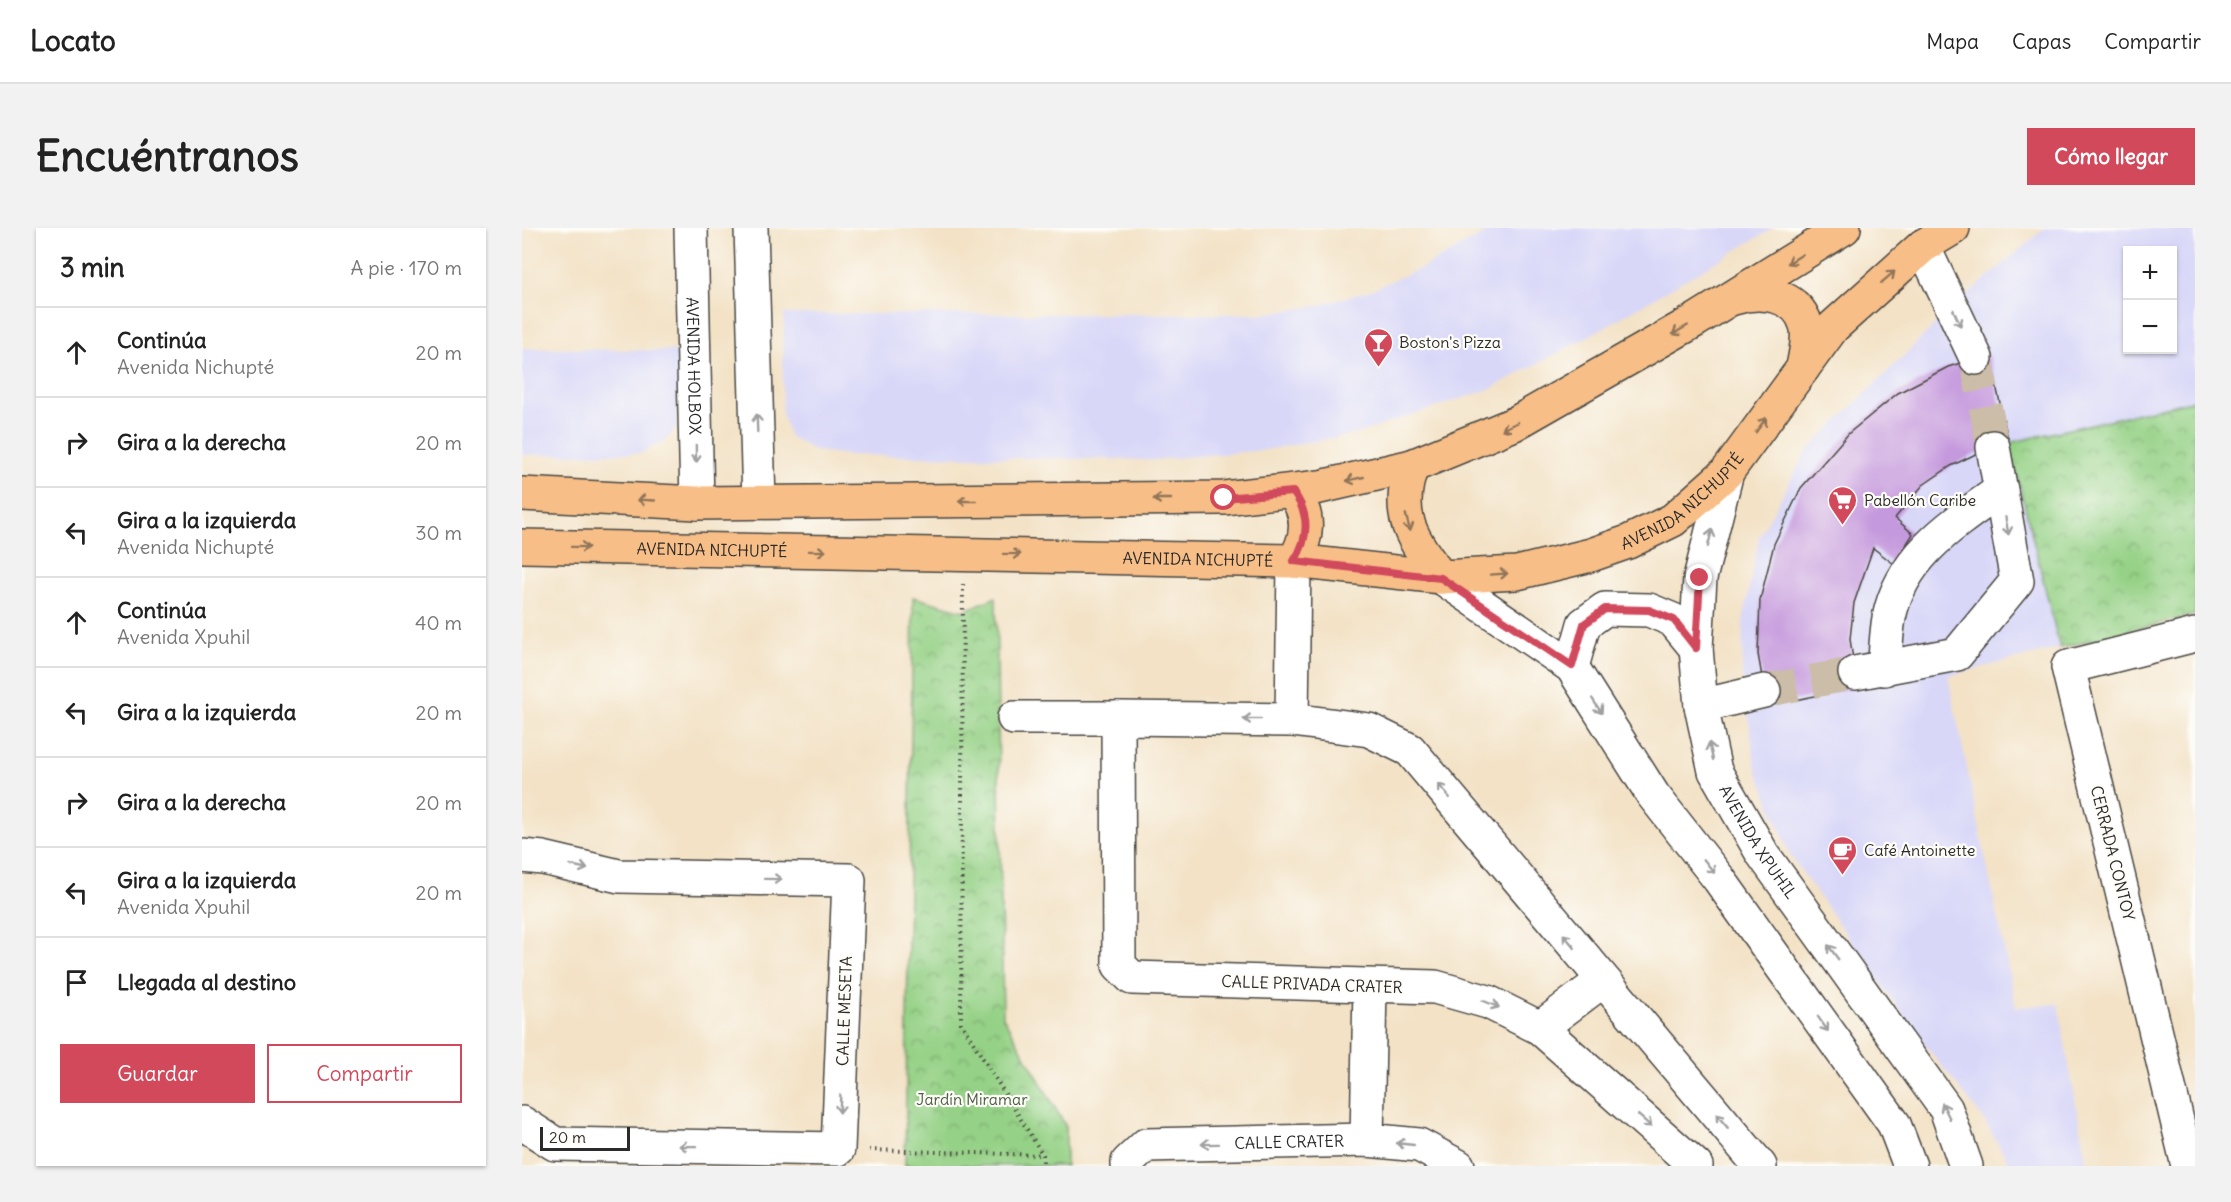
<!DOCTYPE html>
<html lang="es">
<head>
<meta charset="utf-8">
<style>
  :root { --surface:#fff; --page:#f2f2f2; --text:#222; --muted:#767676; --line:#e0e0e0; --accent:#d1495b }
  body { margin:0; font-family:Delius,sans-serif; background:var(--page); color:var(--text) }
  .controls { position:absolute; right:18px; top:18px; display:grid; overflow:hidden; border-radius:0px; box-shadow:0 2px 4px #0004 }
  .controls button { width:54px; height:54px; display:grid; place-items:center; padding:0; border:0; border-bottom:2px solid var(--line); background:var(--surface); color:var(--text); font:30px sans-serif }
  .scale { position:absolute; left:18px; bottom:15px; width:90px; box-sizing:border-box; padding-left:6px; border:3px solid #2b2b2b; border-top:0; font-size:16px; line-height:21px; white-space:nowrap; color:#2b2b2b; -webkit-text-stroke:4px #fdfcf7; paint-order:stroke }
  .stop { position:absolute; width:18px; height:18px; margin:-14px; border:4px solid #d1495b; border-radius:50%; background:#fff }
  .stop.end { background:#d1495b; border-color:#fff; box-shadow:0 2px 6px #0008 }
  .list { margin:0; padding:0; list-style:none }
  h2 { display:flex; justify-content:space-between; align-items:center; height:78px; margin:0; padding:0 24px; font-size:26px }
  h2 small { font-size:20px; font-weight:400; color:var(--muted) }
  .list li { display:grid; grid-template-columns:39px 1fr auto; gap:18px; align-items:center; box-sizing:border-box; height:90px; padding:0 24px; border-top:2px solid var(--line) }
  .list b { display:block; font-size:22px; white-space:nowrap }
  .list p { margin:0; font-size:20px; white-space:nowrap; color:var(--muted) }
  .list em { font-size:20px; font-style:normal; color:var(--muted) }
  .actions { display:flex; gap:12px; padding:18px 24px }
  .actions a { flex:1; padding:14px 0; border:2px solid var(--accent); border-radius:0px; text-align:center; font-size:21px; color:var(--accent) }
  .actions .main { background:var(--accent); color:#fff }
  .icon { flex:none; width:33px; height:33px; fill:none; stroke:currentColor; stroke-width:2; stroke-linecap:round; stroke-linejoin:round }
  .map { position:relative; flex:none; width:1673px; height:938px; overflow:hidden; border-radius:0px }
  header { display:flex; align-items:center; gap:36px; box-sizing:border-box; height:84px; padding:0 30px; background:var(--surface); border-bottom:2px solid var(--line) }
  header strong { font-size:28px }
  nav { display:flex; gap:33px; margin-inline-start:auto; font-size:21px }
  .intro { display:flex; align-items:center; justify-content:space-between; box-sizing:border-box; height:144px; padding:0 36px }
  h1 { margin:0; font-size:42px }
  .button { padding:15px 27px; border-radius:0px; background:var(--accent); color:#fff; font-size:21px; font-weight:700 }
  main { display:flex; gap:36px; padding:0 36px }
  aside { flex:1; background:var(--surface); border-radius:0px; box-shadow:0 2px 4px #0004 }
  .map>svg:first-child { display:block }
  .built { fill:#d8d7f8; fill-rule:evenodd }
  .park { fill:url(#park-crowns); stroke:#607e58; stroke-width:1.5 }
  .building { fill:#c599dd }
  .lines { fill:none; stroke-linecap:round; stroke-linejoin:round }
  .minor-tunnel { stroke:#cbbda7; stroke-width:33; stroke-dasharray:33 16; stroke-linecap:butt }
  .minor-casing { stroke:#494642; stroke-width:36 }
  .major-casing { stroke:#494642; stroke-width:36 }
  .path { stroke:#494642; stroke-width:4; stroke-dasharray:1.5 4.5; stroke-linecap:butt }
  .minor { stroke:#fff; stroke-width:33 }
  .major { stroke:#f7be87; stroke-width:33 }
  .oneway { stroke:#917459 }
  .oneway2 { stroke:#a0a0a0 }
  .route { stroke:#d1495b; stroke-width:8 }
  .labels { text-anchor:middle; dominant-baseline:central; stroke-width:4.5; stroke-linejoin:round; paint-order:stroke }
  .poi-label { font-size:16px; fill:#2b2b2b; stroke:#fdfcf7; text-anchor:start }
  .street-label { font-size:16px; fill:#2b2b2b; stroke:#fdfcf7 }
  .park-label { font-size:16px; fill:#4b5d46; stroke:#fdfcf7 }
</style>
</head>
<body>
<header>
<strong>Locato</strong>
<nav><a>Mapa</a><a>Capas</a><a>Compartir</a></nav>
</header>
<div class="intro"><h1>Encuéntranos</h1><a class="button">Cómo llegar</a></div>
<main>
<aside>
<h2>3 min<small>A pie · 170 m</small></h2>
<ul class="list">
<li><svg class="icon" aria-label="ahead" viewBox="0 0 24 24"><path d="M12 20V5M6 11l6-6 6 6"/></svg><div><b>Continúa</b><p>Avenida Nichupté</p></div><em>20 m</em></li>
<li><svg class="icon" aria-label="right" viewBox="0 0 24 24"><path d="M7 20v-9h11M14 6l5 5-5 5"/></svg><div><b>Gira a la derecha</b></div><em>20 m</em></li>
<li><svg class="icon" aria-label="left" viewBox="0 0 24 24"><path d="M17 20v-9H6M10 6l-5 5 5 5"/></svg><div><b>Gira a la izquierda</b><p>Avenida Nichupté</p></div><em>30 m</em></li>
<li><svg class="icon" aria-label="ahead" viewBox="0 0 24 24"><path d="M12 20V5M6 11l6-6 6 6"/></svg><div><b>Continúa</b><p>Avenida Xpuhil</p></div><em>40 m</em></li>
<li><svg class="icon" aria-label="left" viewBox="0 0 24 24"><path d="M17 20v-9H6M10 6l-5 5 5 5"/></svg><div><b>Gira a la izquierda</b></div><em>20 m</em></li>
<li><svg class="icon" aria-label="right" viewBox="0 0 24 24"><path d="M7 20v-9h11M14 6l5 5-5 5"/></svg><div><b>Gira a la derecha</b></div><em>20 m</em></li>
<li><svg class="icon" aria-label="left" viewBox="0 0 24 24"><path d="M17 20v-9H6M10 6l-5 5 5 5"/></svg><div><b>Gira a la izquierda</b><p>Avenida Xpuhil</p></div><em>20 m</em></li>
<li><svg class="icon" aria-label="arrive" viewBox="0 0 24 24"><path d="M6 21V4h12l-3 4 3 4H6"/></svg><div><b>Llegada al destino</b></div></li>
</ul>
<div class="actions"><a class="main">Guardar</a><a>Compartir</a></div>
</aside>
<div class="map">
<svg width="1673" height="938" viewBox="0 0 1673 938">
  <defs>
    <pattern id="park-crowns" width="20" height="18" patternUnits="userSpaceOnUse" patternTransform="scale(1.5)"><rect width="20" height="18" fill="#95d186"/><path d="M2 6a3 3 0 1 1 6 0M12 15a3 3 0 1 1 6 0" fill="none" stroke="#7aaa6e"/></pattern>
  </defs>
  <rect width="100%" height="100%" fill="#fdfcf7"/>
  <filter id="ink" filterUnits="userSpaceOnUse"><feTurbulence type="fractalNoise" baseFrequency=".0167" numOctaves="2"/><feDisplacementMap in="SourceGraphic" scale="12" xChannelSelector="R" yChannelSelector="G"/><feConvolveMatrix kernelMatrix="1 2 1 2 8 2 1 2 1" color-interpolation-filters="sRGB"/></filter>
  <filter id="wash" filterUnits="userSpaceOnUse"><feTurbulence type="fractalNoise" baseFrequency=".008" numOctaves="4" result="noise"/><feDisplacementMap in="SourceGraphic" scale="24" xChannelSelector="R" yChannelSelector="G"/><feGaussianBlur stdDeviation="1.35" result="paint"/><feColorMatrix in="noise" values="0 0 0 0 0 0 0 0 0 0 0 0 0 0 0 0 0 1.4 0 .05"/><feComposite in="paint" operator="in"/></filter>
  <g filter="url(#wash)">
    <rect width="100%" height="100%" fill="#f3e2c6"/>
    <g class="built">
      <polygon points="972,0 1252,0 1062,111 968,161 834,206 743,222 631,232 325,227 294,223 268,209 260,186 262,86 740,86 795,78 849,62 902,39"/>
      <path d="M1523,0h150v172l-186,43 51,205 -112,28 68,331 42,-3 29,162h-76l-29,-49 -64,-81 -128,-181 -35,-90 -13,-93 1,-50 16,-85 48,-86 144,-142zM1606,22h44v100h-44z"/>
      <polygon points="0,120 161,123 154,200 143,213 119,225 0,227"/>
    </g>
    <g class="park">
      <polygon points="1673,172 1673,387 1538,420 1487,215"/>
      <polygon points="391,369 441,383 474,369 481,789 544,899 544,938 383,938"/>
    </g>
    <g id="blocks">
      <polygon class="building" points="1467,126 1487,215 1462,222 1429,238 1401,257 1373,290 1391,306 1372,336 1351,320 1332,375 1328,411 1335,459 1245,478 1236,426 1238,372 1252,316 1279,260 1327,205 1376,165 1426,139"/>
    </g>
  </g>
  <g filter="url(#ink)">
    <use href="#blocks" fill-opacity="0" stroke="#494642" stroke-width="1.5"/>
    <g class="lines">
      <g class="minor-tunnel">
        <polyline points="1454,130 1471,219"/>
        <polyline points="1242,463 1333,445"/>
      </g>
      <defs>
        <g id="minor">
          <path id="s1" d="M169,0l6,275"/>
          <polyline points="229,0 237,274"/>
          <polyline points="1401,18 1454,130"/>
          <path id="s2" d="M1205,244l-27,106 -4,70 5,58 14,65 47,82 184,256 20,57"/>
          <polyline points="919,349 1050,439 1131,567 1197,651 1372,896 1388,938"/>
          <polyline points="1050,439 1062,396 1083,381 1127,382 1151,392 1174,420"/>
          <path d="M1362,441c2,-17 2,-34 5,-51 12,-61 64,-94 112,-128"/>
          <polyline points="1333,445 1435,426 1495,353 1471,219"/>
          <polyline points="1179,478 1242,463"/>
          <polyline points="492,490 596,490"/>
          <polyline points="770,492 772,333"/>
          <polyline points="0,628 21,630 97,648 327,652 316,921 33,916 0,895"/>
          <polyline points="1018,800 1080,753"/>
          <polyline points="845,912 848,758"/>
          <path id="s3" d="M606,938v-4l18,-17 221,-5 52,5 39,21"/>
          <polyline points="1174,938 1018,800 966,774 913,759 610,750 597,737 596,490 770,492 847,502 888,522 1238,938"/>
          <polyline points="1666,938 1546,439 1673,407"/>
        </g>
        <g id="major">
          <path d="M1212,70c26,-8 63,-5 72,27 4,13 -1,29 -3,43"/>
          <path d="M890,238c-18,49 0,73 29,111"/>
          <path d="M771,264c17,22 16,45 1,69"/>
          <polyline points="0,266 175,275 702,270 798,259 890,238 992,196 1174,92 1322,0"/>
          <path id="s4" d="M0,318l772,15 147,16 76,-4 74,-18 37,-13 45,-22 54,-48 106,-145 90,-81 30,-18"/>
        </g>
      </defs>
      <use href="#minor" class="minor-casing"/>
      <use href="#major" class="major-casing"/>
      <g class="path">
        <polyline points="441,356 439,795 521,927 521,938"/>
        <polyline points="347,922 521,927"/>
      </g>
      <use href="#minor" class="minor"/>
      <use href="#major" class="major"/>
    </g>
    <defs><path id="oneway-shaft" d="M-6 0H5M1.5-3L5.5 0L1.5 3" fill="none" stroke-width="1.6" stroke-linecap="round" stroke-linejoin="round" transform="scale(1.5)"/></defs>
    <g class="oneway">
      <use href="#oneway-shaft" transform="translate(1273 31) rotate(148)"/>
      <use href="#oneway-shaft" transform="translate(1366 49) rotate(-41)"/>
      <use href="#oneway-shaft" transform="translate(1158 102) rotate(150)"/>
      <use href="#oneway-shaft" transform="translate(1239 197) rotate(-54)"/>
      <use href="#oneway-shaft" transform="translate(988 198) rotate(154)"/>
      <use href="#oneway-shaft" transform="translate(833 251) rotate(167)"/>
      <use href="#oneway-shaft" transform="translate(640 271) rotate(180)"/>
      <use href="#oneway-shaft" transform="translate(124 272) rotate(-177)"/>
      <use href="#oneway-shaft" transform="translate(445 273) rotate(180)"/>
      <use href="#oneway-shaft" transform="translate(886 295) rotate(75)"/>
      <use href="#oneway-shaft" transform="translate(58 319) rotate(1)"/>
      <use href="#oneway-shaft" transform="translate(295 323) rotate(1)"/>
      <use href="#oneway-shaft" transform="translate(490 326) rotate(1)"/>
      <use href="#oneway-shaft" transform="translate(977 346) rotate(-4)"/>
    </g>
    <g class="oneway2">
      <use href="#oneway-shaft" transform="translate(1435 90) rotate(65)"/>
      <use href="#oneway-shaft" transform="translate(235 195) rotate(-92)"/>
      <use href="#oneway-shaft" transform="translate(174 226) rotate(89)"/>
      <use href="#oneway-shaft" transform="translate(1485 298) rotate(80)"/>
      <use href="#oneway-shaft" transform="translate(1188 310) rotate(-76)"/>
      <use href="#oneway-shaft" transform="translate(1075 478) rotate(57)"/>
      <use href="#oneway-shaft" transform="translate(730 491) rotate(-180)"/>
      <use href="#oneway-shaft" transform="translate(1189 523) rotate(-103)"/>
      <use href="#oneway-shaft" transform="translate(922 563) rotate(-130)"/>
      <use href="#oneway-shaft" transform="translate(1187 638) rotate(52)"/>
      <use href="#oneway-shaft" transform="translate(57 639) rotate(13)"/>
      <use href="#oneway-shaft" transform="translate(251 651) rotate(1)"/>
      <use href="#oneway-shaft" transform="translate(1047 713) rotate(-130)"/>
      <use href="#oneway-shaft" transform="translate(1311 724) rotate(-126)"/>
      <use href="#oneway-shaft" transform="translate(969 776) rotate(23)"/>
      <use href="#oneway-shaft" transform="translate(1301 796) rotate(55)"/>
      <use href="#oneway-shaft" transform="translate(318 876) rotate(92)"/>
      <use href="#oneway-shaft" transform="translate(1424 883) rotate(-116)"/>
      <use href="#oneway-shaft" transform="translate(1123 893) rotate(41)"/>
      <use href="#oneway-shaft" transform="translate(1200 893) rotate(-130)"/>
      <use href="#oneway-shaft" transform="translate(688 916) rotate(179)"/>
      <use href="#oneway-shaft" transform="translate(883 916) rotate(-174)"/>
      <use href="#oneway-shaft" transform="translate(166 918) rotate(-179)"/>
    </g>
  </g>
  <g class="lines" filter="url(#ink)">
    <path class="route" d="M702,270l69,-6c17,22 16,46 1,69l147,17 131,88 12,-42 21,-15 44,1 25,10 22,28 4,-70"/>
  </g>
  <defs>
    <symbol id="bar-pin" viewBox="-11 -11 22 30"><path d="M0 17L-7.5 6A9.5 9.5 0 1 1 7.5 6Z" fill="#d1495b" stroke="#fdfcf7"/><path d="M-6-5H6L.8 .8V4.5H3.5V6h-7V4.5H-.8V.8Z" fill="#fff"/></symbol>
    <symbol id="supermarket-pin" viewBox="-11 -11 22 30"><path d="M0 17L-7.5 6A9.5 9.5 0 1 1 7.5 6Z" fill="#d1495b" stroke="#fdfcf7"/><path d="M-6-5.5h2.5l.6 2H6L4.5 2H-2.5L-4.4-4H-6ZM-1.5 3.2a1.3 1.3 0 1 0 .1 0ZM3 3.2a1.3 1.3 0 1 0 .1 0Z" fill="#fff"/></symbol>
    <symbol id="cafe-pin" viewBox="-11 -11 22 30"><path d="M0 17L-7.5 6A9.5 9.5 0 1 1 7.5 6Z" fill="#d1495b" stroke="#fdfcf7"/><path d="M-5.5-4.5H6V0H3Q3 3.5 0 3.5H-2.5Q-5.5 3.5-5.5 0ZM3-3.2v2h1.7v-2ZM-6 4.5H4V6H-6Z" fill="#fff"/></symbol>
  </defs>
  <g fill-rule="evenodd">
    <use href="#bar-pin" x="840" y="98" width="33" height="45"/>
    <use href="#supermarket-pin" x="1304" y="256" width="33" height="45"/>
    <use href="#cafe-pin" x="1304" y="606" width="33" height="45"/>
  </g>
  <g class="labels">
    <g class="poi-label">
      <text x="877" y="114">Boston's Pizza</text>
      <text x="1342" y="272">Pabellón Caribe</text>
      <text x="1342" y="622">Café Antoinette</text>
    </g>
    <g class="street-label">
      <text stroke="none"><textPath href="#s1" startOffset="138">AVENIDA HOLBOX</textPath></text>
      <text stroke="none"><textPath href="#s4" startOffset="1180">AVENIDA NICHUPTÉ</textPath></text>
      <text stroke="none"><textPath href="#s4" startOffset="190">AVENIDA NICHUPTÉ</textPath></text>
      <text stroke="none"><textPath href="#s4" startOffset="676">AVENIDA NICHUPTÉ</textPath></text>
      <text stroke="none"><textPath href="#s2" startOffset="387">AVENIDA XPUHIL</textPath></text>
      <text transform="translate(1591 625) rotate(76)">CERRADA CONTOY</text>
      <text transform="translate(790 756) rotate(2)">CALLE PRIVADA CRATER</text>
      <text transform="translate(322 783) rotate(-88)">CALLE MESETA</text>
      <text stroke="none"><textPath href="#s3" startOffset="172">CALLE CRATER</textPath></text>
    </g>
    <g class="park-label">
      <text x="450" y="871">Jardín Miramar</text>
    </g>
  </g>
</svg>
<div class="controls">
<button>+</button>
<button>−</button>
</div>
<div class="scale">20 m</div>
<div class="stop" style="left:702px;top:270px"></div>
<div class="stop end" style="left:1178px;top:350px"></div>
</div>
</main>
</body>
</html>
